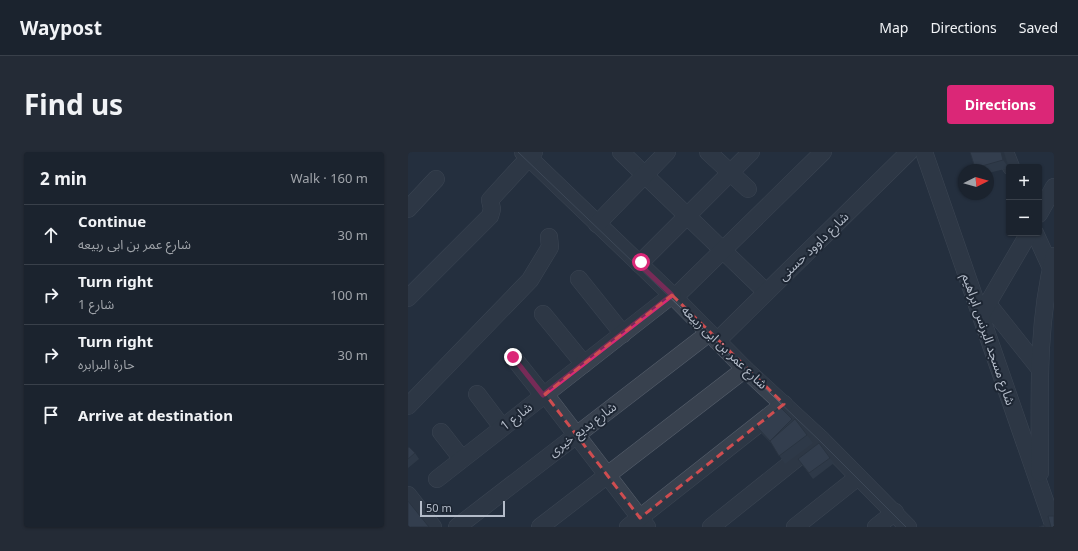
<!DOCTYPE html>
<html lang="en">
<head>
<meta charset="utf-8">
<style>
  :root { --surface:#1b232e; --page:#242b36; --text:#f1f3f6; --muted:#a0a4aa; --line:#39404a; --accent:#db2777 }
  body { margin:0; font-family:"Noto Sans","Noto Sans Arabic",sans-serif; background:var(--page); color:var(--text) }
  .controls { position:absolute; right:12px; top:12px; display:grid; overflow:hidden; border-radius:4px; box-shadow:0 1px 3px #0004 }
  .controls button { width:36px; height:36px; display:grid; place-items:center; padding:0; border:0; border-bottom:1px solid var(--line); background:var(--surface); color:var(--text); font:20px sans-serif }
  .compass { position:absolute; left:550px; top:12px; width:36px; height:36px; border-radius:50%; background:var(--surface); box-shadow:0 1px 3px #0004; rotate:85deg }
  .scale { position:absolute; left:12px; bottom:10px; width:85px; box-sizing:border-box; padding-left:4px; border:2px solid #b4bcc9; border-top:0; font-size:11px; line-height:14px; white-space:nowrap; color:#b4bcc9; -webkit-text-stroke:3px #1d2633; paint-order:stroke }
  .stop { position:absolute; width:12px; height:12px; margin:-9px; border:3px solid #db2777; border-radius:50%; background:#fff }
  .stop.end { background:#db2777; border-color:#fff; box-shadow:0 1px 4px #0008 }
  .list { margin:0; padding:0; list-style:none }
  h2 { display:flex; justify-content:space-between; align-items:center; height:52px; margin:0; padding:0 16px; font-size:17px }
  h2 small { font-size:13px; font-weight:400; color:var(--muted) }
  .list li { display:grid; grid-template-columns:26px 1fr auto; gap:12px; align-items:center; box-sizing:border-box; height:60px; padding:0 16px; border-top:1px solid var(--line) }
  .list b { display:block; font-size:15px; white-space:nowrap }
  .list p { margin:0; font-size:13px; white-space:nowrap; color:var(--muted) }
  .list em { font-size:13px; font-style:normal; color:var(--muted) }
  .icon { flex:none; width:22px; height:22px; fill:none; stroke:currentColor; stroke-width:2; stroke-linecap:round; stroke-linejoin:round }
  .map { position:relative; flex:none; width:646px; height:375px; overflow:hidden; border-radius:4px }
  header { display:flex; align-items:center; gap:24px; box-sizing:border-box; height:56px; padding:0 20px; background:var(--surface); border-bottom:1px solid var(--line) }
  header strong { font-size:19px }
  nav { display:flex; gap:22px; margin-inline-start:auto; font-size:14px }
  .intro { display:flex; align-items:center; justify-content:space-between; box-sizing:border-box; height:96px; padding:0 24px }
  h1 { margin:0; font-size:28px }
  .button { padding:10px 18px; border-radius:4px; background:var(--accent); color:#fff; font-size:14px; font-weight:700 }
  main { display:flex; gap:24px; padding:0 24px }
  aside { flex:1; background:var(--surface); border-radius:4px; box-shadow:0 1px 3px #0004 }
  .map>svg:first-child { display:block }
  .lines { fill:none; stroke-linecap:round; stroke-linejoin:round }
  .minor-casing { stroke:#565f6c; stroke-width:18 }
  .minor { stroke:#38414e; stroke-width:17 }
  .tram { stroke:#5a6575; stroke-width:1 }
  .wall { fill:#3b4654 }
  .shaded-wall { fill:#303945 }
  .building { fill:#455162; stroke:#303945 }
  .route { stroke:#db2777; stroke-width:5 }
  .marked { fill:none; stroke:#ce4d50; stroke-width:3; stroke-dasharray:8 5; stroke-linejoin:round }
  .labels { text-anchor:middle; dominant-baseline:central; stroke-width:4; stroke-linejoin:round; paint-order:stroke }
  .street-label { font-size:13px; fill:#b4bcc9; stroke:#1d2633 }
</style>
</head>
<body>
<header>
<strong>Waypost</strong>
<nav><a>Map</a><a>Directions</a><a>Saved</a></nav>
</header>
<div class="intro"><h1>Find us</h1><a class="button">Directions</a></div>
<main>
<aside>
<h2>2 min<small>Walk · 160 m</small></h2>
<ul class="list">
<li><svg class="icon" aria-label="ahead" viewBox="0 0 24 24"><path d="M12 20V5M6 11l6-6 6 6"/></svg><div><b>Continue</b><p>شارع عمر بن ابى ربيعه</p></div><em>30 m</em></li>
<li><svg class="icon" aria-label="right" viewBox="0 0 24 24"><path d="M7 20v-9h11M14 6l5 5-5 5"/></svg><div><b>Turn right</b><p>شارع 1</p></div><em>100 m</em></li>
<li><svg class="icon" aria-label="right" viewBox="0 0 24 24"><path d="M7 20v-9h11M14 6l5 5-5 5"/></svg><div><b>Turn right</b><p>حارة البرابره</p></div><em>30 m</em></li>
<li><svg class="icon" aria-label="arrive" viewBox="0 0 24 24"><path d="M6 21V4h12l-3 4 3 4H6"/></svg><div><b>Arrive at destination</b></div></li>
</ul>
</aside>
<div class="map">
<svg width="646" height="375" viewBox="0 0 646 375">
  <rect width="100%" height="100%" fill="#242f3e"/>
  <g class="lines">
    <defs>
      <g id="minor">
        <polyline points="115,0 264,143 337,217 413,287 500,375"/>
        <polyline points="213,0 358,140"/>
        <polyline points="300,0 340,37"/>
        <polyline points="516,0 646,375"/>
        <polyline points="597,0 603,15"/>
        <polyline points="0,57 28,27"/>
        <polyline points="631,62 646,35"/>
        <polyline points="189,72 259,0"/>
        <polyline points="627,81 643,116"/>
        <polyline points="231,112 343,0"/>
        <polyline points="171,127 215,182"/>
        <polyline points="0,146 82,64 84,57 82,48 126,0"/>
        <polyline points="266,146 415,0"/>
        <polyline points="580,152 631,216"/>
        <polyline points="135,162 176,212"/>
        <polyline points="573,163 621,81"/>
        <polyline points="309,189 501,0"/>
        <polyline points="105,205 135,243"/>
        <polyline points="69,242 94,275"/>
        <polyline points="137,242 239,375"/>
        <polyline points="0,254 122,128 142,95 141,85"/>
        <polyline points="33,280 54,307"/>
        <path d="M632,321c0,-72 -4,-146 14,-217"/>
        <polyline points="29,327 264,143"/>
        <polyline points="0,343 25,375"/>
        <polyline points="49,375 301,181"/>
        <polyline points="132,375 337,217"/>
        <polyline points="220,375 376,252"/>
        <polyline points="303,375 413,287"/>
        <polyline points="387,375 450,325"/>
        <polyline points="468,375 487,360"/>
      </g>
    </defs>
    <use href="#minor" class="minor-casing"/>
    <use href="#minor" class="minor"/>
    <polyline class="tram" points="110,0 412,289 498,375"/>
  </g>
  <g class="wall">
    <polygon points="596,0 601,16 580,21 580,18 568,18 567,16"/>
    <polygon points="384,267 399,283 405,291 377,312 363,291 353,281 349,275"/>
    <polygon points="0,296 7,301 11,307 0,316"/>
    <polygon points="422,306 426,311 405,327 390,307"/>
  </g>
  <polygon class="shaded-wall" points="593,0 596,0 601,16 595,8"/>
  <g class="building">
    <polygon points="562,0 593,0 595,8 567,16"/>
    <polygon points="372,255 384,267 362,289 349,275"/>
    <polygon points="387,267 399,283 371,304 362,289"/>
    <polygon points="411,291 422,306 401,321 390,307"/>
    <polygon points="1,295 7,301 0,307 0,296"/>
    <polygon points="0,349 21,375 0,375"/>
    <polygon points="640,364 646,364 646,375 643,375"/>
    <polygon points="636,373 637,375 631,375"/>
  </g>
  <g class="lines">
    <polyline class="route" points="105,205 135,243 264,143 231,112 233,110"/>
  </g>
  <path d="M0 0H646V375H0ZM264,143l112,109 -144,114 -95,-124z" fill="#242f3e" fill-opacity=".55" fill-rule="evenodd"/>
  <path class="marked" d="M264,143l112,109 -144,114 -95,-124z"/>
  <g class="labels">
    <g class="street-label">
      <text transform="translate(405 94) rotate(-44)">شارع داوود حسنى</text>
      <text transform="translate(581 187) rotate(71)">شارع مسجد البرنس ابراهيم</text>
      <text transform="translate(317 195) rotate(44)">شارع عمر بن ابى ربيعه</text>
      <text transform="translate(108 264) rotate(-38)">شارع 1</text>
      <text transform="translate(174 277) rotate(-37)">شارع بديع خيرى</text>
    </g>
  </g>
</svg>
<div class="controls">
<button>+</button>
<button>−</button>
</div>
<svg class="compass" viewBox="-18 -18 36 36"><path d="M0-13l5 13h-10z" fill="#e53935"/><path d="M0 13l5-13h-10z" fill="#a0a4aa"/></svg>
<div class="scale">50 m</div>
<div class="stop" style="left:233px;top:110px"></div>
<div class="stop end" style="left:105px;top:205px"></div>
</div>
</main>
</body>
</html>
